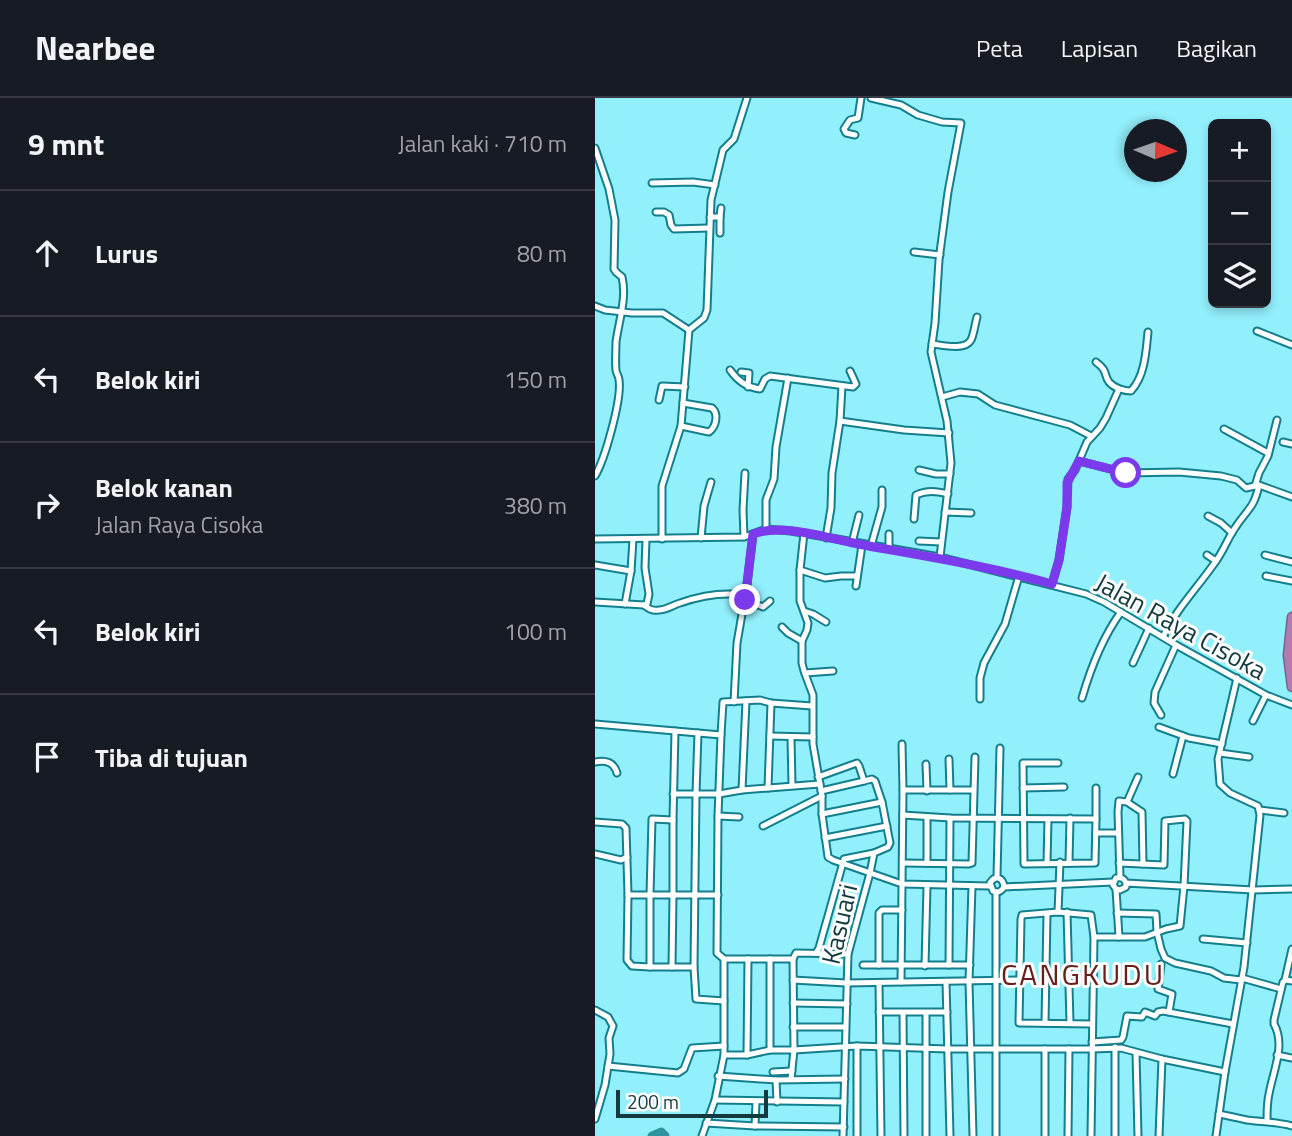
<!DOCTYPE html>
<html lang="id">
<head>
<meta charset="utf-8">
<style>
  :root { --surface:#171b24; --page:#20242c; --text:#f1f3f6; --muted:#9ea1a6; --line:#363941 }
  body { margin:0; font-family:"Titillium Web",sans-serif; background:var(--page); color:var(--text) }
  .controls { position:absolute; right:21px; top:21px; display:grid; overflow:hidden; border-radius:10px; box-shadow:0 4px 10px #0003 }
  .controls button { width:63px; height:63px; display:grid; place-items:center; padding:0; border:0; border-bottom:2px solid var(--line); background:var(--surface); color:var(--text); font:35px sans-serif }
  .compass { position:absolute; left:529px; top:21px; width:63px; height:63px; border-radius:50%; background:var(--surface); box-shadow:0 4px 10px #0003; rotate:92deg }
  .scale { position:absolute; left:21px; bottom:18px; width:152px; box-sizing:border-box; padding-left:7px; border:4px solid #123a3f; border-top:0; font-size:19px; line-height:24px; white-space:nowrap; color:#123a3f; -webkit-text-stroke:5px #fefefe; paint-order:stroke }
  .stop { position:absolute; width:21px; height:21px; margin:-16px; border:5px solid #7c3aed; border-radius:50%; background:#fff }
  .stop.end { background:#7c3aed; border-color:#fff; box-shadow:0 2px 7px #0008 }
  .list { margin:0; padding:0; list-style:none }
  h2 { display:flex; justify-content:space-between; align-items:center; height:91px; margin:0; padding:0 28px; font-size:30px }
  h2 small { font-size:23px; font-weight:400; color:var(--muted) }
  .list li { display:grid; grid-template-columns:46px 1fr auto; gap:21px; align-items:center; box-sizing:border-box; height:126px; padding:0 28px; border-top:2px solid var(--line) }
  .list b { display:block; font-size:26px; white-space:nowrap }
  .list p { margin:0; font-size:23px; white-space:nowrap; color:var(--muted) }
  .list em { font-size:23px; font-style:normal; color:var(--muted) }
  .icon { flex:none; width:38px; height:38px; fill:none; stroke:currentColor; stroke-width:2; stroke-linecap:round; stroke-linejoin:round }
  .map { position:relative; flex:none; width:697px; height:1038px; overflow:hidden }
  header { display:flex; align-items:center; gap:42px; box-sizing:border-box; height:98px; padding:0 35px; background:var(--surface); border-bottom:2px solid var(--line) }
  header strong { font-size:33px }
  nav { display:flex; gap:38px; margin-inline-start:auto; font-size:24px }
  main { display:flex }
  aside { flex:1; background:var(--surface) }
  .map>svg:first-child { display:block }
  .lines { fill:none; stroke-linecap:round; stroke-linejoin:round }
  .river { stroke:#3093a0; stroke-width:9 }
  .minor-casing { stroke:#137f8c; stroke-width:9 }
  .highway-casing { stroke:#796488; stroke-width:11 }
  .minor { stroke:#fff; stroke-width:5 }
  .highway { stroke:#b17ab0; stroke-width:8 }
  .route { stroke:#7c3aed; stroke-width:9 }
  .labels { text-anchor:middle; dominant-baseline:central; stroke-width:6; stroke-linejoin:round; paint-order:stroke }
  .street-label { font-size:26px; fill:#123a3f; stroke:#fefefe }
  .quarter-label { font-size:30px; letter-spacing:2px; fill:#65201c; stroke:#fefefe }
</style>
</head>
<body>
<header>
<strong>Nearbee</strong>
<nav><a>Peta</a><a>Lapisan</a><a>Bagikan</a></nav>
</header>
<main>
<aside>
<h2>9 mnt<small>Jalan kaki · 710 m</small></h2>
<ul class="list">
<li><svg class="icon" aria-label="ahead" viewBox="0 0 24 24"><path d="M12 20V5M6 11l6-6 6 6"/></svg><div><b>Lurus</b></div><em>80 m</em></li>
<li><svg class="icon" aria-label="left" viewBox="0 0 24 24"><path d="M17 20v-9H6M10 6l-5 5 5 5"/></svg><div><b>Belok kiri</b></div><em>150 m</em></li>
<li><svg class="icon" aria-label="right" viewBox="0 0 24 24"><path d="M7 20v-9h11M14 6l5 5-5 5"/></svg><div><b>Belok kanan</b><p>Jalan Raya Cisoka</p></div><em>380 m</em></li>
<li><svg class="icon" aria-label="left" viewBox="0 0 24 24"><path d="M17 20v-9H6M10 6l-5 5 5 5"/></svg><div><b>Belok kiri</b></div><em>100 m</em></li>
<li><svg class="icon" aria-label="arrive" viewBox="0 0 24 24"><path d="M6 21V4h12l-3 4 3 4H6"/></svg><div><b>Tiba di tujuan</b></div></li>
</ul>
</aside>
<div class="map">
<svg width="697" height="1038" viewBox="0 0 697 1038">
  <rect width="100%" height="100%" fill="#92effc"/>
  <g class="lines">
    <polyline class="river" points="57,1038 66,1034 70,1038"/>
    <defs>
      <g id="minor">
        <polyline points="276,0 306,7 323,17 347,24 366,25 353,94 344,162 340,225 336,254 352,323 356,365 345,459"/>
        <polyline points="260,37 251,35 249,31 255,22 263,20 266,0"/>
        <path d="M0,50l14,41 6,31 -1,49 2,3 6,5c5,21 -3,43 -6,65 0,9 -1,19 0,28 0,3 3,6 3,10 3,19 -14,79 -24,96"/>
        <polyline points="57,85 98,84 120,87"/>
        <polyline points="61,114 69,114 74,117 76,127 79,131 114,130"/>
        <polyline points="115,119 125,119 126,110"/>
        <polyline points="125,135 125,119"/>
        <polyline points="319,154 345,157"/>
        <polyline points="0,208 10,212 37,215 68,215 94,232"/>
        <polyline points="662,233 697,247"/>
        <path d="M337,246c10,1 33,7 39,-4 3,-6 4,-16 6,-23"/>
        <path d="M501,264c13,10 7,12 13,20 5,6 15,9 22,9 14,-15 15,-39 17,-59"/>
        <path d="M135,272c8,11 16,17 30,19l5,-10 5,-3 83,11 3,-3 -6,-13"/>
        <polyline points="146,274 154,275 153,289"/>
        <polyline points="347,299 365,294 383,296 400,307 475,327 496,338"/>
        <polyline points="64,302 67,288 90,289"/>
        <polyline points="245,323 309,332 354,335"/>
        <path d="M86,328l28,6c7,-5 10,-18 3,-24l-29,-5"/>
        <polyline points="629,331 673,355"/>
        <polyline points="688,344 697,346"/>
        <polyline points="484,363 531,375 584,374 626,378 642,382 651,390 664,387 697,399"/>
        <polyline points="324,372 341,376 355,376"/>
        <polyline points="660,388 664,375 673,358 682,322"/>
        <polyline points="350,414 376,415"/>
        <polyline points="613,418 626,425 637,435"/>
        <path d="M319,421l2,-24c11,-5 20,-4 32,-1"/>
        <polyline points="171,431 171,402 179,381 181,349 193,280"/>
        <polyline points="209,435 205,472 205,503 213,525 212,532 207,543 207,565 209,573 218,597 218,646 227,698 227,716 233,759 238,762 307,786 395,788"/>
        <polyline points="149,439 148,412 150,375"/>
        <polyline points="106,440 109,408 116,384"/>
        <polyline points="231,440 236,410 237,375 245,323 247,288"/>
        <polyline points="0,441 149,439 171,431 196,433 345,459 491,496 509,504 581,547 671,597 697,607"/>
        <polyline points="67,441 67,388 86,328 94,232 109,220 112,212 116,102 128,52 139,41 152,0"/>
        <polyline points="324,443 346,444"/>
        <polyline points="257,445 264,417"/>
        <polyline points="276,448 287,409 287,392"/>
        <polyline points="294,451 294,436"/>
        <polyline points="612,457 621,463"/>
        <polyline points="670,457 697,464"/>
        <polyline points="0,467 36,473"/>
        <polyline points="205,472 230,480 246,478 262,478"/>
        <polyline points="671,478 697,483"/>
        <polyline points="457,486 464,462 472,409 473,381 480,372 492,344 505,330 511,320 524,291"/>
        <polyline points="261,488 267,447"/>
        <polyline points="150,502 168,509 175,503"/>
        <polyline points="0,504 49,507 52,506 54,496 50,470 51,441"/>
        <polyline points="30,506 36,473 38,441"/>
        <path d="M49,507c5,4 8,6 15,5 7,0 14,-5 21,-7 22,-8 43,-11 66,-8"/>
        <polyline points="209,513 218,516 231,524"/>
        <polyline points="187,529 193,535 207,543"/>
        <path d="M568,539c13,-28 36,-51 53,-76 8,-11 12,-23 19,-33 12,-19 19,-19 24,-43"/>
        <polyline points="538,565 554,530"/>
        <polyline points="210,575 238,573"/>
        <path d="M487,600c9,-31 20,-60 39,-86"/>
        <polyline points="385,601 385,580 389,565 410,526 424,478"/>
        <polyline points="139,604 142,545 152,487 158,436"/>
        <polyline points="566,617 559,605 560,594 581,547"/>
        <polyline points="658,623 671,597"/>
        <polyline points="0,626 126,637 123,718 122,855 129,861 129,957 152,957 175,952 199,952 262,948 353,951 496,951 526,950 567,961 630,974"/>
        <polyline points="564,629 594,640 627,646"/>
        <polyline points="80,633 78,722 57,721 55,797 33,797 32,862 37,868 55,869 99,869 101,901 129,903"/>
        <polyline points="126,637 128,604 165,602 176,605 217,608"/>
        <polyline points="175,638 218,639"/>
        <polyline points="196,640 197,687"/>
        <polyline points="625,655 654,659"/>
        <polyline points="354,661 355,692"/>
        <path d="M0,664c11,-2 19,0 22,11"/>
        <polyline points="463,665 428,665 429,766 500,765 501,721 501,690"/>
        <polyline points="331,666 332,693"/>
        <polyline points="578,676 588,638"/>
        <polyline points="223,679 262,665 264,668 269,683 277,681 280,683 287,704 295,745 293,749 279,755 275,775 253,856 248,1038"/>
        <polyline points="173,690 176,605"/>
        <polyline points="428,690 469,689"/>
        <polyline points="147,692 151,603"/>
        <polyline points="308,692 378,692"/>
        <polyline points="226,693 269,683"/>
        <polyline points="78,696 124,696 147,692 225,686"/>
        <polyline points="532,704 543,679"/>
        <polyline points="665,712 689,715"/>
        <polyline points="227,716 287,704"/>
        <polyline points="308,717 355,720 501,721"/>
        <polyline points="123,718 144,719"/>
        <polyline points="332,719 332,765"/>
        <polyline points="0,724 27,726 31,730 33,797"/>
        <polyline points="168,728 227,698"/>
        <polyline points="501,735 523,735"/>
        <polyline points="230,740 292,728"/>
        <polyline points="0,756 26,762 32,759"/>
        <polyline points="308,765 374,766 377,765 380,659"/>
        <polyline points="452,765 453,721"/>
        <polyline points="474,765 475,720"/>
        <polyline points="402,779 405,650"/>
        <polyline points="525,779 523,714 524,703 532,704 547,714 548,766"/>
        <path d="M531,785v4l-6,3 -4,-1 -3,-4 3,-7c5,-1 8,0 10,5l127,7 39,-1"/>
        <polyline points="377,788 374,884 378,1038"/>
        <path d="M409,789c-1,-9 -8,-13 -14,-4l3,8c5,2 8,1 11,-4l109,-5"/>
        <polyline points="463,814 465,764"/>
        <polyline points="472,814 475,925"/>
        <polyline points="522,815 561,816 562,834 566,851 570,860 580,865 616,873 629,880 646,882"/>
        <polyline points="524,839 550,839 571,831 585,828 589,788 592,723 590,721 570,723 569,767 524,765"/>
        <polyline points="608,841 652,845"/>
        <polyline points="221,855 224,850 249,761 279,755"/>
        <polyline points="129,861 198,861 201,855 253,856"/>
        <polyline points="566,866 563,891 577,896 574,914"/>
        <polyline points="268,867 375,867"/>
        <polyline points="284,867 284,815 287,812 307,812"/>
        <polyline points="354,867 355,720"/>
        <polyline points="330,868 332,788"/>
        <polyline points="55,869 55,797 78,797 78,722"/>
        <polyline points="77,869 78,797 123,797"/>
        <polyline points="99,869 101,696 103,635"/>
        <polyline points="647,880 686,891"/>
        <polyline points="198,882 251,885 425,882"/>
        <polyline points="690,882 697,851"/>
        <polyline points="306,884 308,692 307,646"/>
        <polyline points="351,884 355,1038"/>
        <polyline points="284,885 286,1038"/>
        <polyline points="198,905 252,906"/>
        <polyline points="0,912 13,919 18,928 14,940 15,956 10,987 0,1021"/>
        <polyline points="284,914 352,914"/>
        <polyline points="308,915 309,1038"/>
        <polyline points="331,915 331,1038"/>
        <polyline points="450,925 452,816"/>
        <polyline points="497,926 424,925 426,821 427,817 463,814 496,817 499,839"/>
        <polyline points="198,929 250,929"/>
        <polyline points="497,944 526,942 528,939 532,918 547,919 550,914 560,918 563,914 568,913 638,926"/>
        <polyline points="262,948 262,1038"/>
        <polyline points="450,951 450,1038"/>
        <polyline points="175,952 175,861"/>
        <polyline points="541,955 543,1038"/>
        <polyline points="152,957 153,861"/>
        <polyline points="682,957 697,960"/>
        <polyline points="13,968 83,975 89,971 97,950 129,948"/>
        <polyline points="178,974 197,973"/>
        <polyline points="123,978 181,982 250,981"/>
        <polyline points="196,981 199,952 198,861"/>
        <polyline points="181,982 182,1004"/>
        <polyline points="120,1002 249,1004"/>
        <path d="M624,1016c10,2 19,4 28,6 15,2 30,2 45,6"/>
        <path d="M672,1023c0,-9 0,-19 2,-27 4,-23 17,-49 5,-70v-4l9,-38 3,-2 6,1"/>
        <polyline points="111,1025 160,1028 249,1029"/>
        <polyline points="160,1028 161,1004"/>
        <polyline points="107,1038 120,1002 129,957"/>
        <polyline points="401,1038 401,794"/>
        <polyline points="473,1038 474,951"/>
        <polyline points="496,1038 499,839 524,839 521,791"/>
        <polyline points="520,1038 520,949"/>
        <polyline points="564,1038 567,961"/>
        <polyline points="621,1038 630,974 649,869 665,717 663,708 635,695 625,686 623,661 642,580"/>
      </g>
      <polyline id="highway" points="697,519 693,557 697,589"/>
    </defs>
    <use href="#minor" class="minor-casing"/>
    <use href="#highway" class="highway-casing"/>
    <use href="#minor" class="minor"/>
    <use href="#highway" class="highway"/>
  </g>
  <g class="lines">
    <path class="route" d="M150,502l8,-66c30,-11 74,4 105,10 65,12 130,22 194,40l7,-24 8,-53v-24l12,-22 47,12"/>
  </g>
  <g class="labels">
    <g class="street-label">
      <text transform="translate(586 528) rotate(29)">Jalan Raya Cisoka</text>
      <text transform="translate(244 826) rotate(-77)">Kasuari</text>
    </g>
    <g class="quarter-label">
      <text x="488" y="876">CANGKUDU</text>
    </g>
  </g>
</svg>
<div class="controls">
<button>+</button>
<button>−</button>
<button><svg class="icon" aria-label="layers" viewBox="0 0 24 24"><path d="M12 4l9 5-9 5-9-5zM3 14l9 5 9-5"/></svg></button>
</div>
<svg class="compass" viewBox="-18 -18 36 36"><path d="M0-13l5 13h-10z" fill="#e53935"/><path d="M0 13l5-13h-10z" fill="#9ea1a6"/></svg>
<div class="scale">200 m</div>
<div class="stop" style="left:531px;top:375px"></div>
<div class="stop end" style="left:150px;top:502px"></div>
</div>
</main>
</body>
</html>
